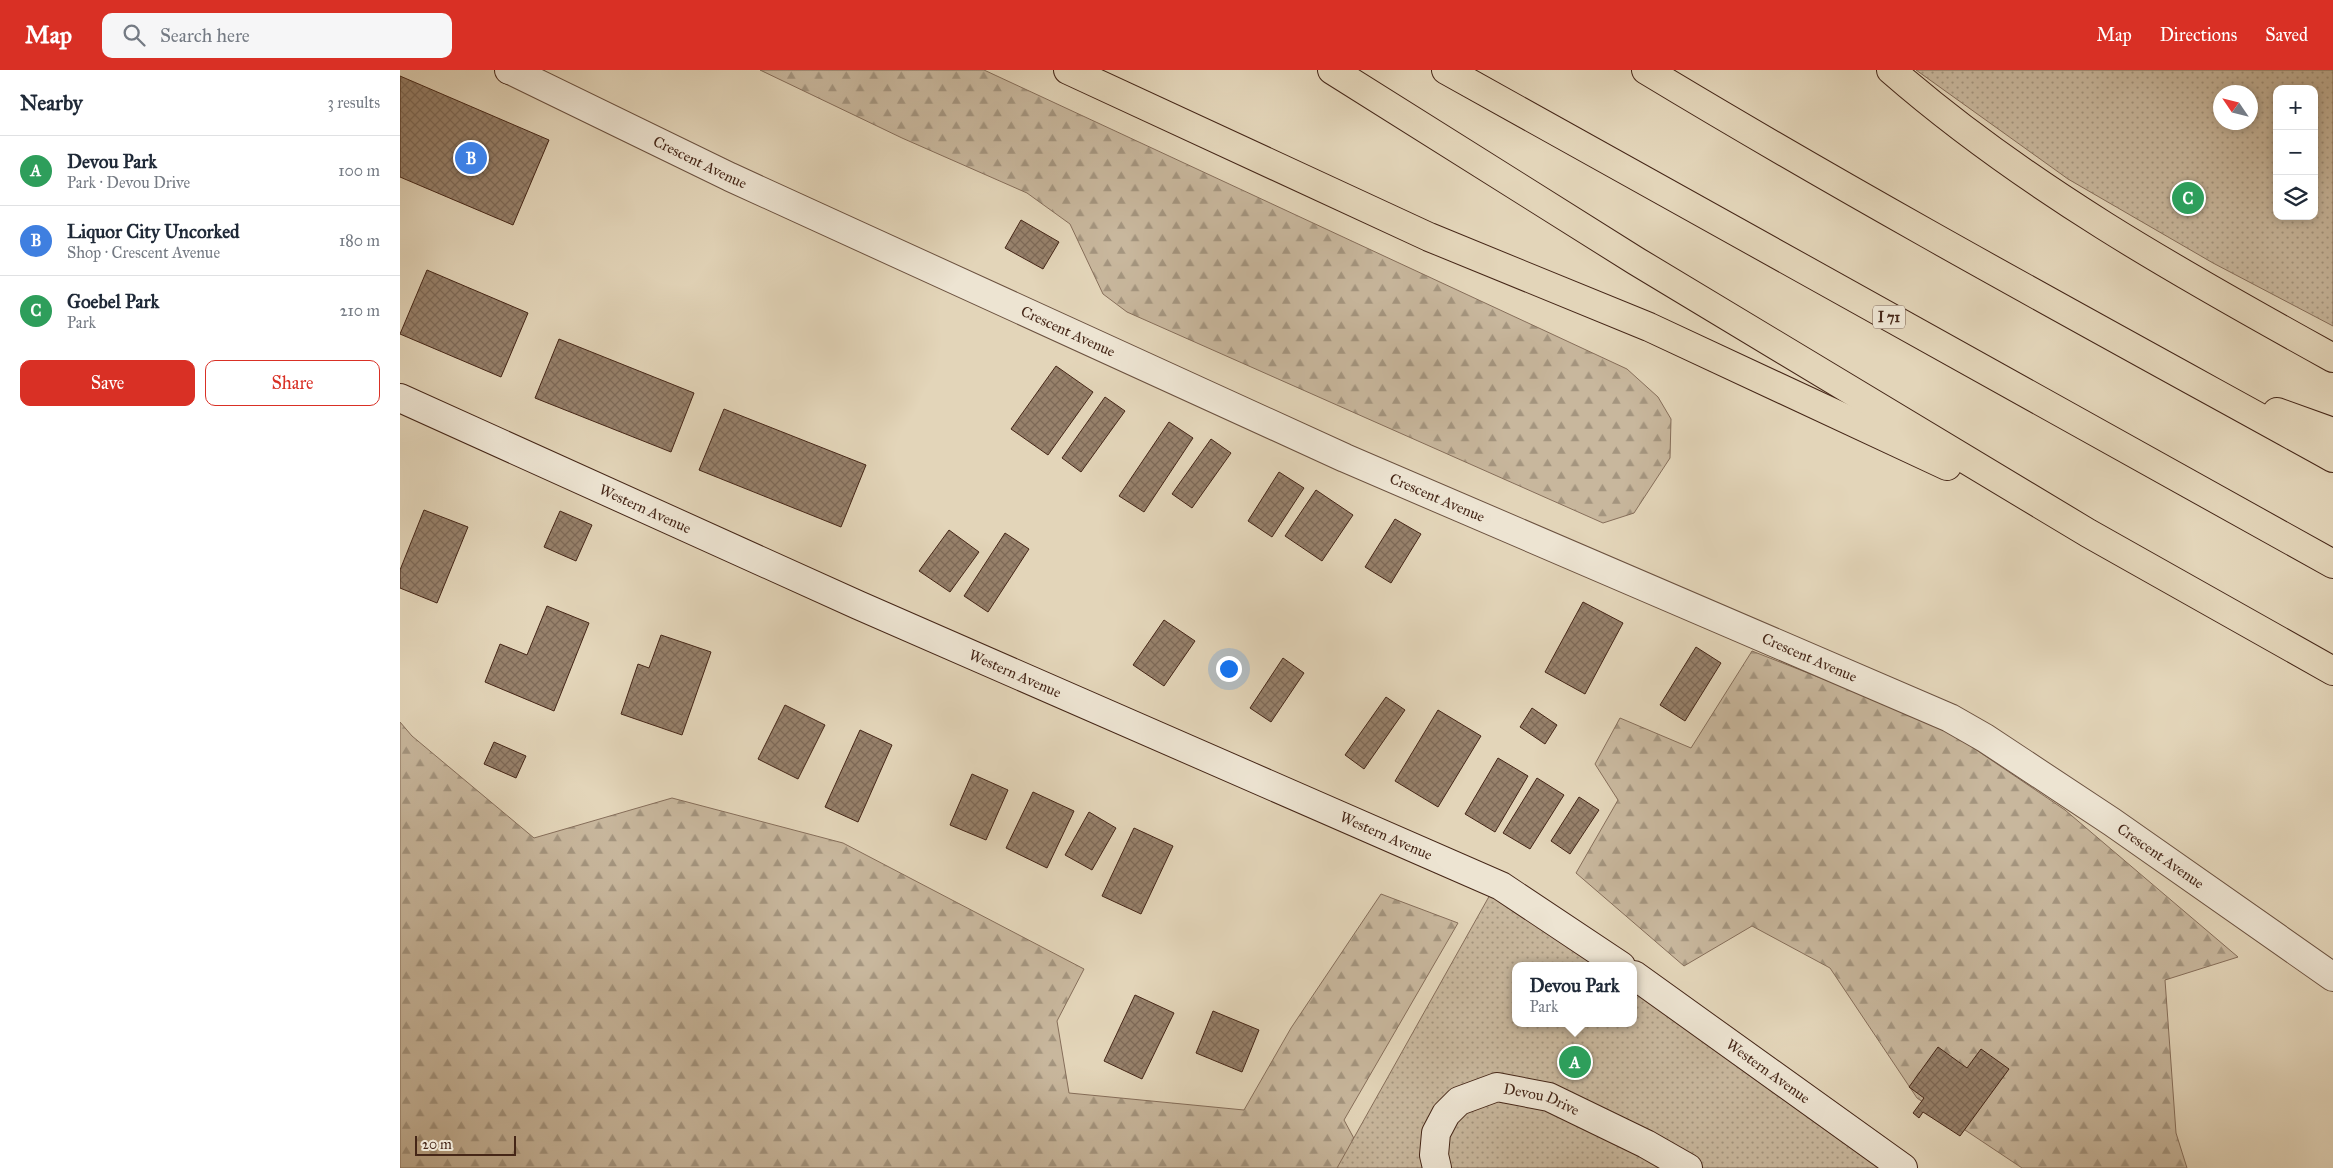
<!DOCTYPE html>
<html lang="en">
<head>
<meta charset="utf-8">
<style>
  :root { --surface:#fff; --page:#f6f6f7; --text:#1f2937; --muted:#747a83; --line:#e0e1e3; --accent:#d93025 }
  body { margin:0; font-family:"IM FELL Great Primer",serif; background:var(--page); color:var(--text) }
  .controls { position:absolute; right:15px; top:15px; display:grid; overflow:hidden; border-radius:10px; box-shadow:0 2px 8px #0003 }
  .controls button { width:45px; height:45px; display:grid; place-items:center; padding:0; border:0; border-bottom:1px solid var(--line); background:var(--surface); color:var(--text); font:25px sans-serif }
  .compass { position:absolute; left:1813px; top:15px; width:45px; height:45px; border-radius:50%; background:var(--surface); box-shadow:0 2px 8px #0003; rotate:305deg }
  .scale { position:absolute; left:15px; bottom:12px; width:101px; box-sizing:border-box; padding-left:5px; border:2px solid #452617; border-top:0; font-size:14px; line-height:18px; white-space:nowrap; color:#452617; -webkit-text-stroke:4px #ede4d2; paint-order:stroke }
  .you { position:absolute; left:828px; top:598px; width:18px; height:18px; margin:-12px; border:4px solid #fff; border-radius:50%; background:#1a73e8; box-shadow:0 0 0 8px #1a73e833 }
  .badge { display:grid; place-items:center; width:32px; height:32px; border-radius:50%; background:var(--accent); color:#fff; font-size:16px; font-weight:700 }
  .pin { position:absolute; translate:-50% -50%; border:2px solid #fff; box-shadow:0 1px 5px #0006 }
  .popup { position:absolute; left:1112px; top:892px; width:125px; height:65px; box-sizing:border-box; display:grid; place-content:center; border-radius:10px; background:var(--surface); filter:drop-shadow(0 1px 4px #0005); font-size:16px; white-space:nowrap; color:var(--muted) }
  .popup b { font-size:19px; color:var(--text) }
  .popup::after { content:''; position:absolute; left:50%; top:100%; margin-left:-10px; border:10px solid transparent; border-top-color:var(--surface) }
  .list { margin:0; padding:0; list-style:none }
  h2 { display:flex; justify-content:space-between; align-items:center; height:65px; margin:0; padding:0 20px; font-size:21px }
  h2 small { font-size:16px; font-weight:400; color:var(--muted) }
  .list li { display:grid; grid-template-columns:32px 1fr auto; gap:15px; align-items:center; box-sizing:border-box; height:70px; padding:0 20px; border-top:1px solid var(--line) }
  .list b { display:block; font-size:19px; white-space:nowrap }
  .list p { margin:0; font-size:16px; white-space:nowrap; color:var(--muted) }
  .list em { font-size:16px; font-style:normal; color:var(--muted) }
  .actions { display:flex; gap:10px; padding:15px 20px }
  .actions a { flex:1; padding:11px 0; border:1px solid var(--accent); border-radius:10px; text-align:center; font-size:18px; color:var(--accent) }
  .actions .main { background:var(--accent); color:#fff }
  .icon { flex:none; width:28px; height:28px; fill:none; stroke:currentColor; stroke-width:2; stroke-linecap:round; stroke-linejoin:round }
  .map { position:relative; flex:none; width:1933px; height:1098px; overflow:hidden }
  header { display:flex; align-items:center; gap:30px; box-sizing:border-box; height:70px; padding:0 25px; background:var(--accent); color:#fff }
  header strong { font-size:24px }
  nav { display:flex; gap:28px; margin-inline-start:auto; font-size:18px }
  .search { width:350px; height:45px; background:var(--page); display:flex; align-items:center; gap:12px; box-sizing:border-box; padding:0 18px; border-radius:10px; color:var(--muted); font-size:19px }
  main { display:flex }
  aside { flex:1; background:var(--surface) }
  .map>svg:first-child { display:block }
  .forest { fill:url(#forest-firs); stroke:#866e5a }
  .park { fill:url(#park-dots); stroke:#866e5a; fill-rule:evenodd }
  .building { fill:url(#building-cross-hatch); stroke:#452617 }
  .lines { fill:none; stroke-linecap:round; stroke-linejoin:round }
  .street-casing { stroke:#6c5240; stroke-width:30 }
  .secondary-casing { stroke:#452617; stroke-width:30 }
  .highway-casing { stroke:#452617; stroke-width:30 }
  .street { stroke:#ede4d2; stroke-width:28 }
  .secondary { stroke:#ede4d2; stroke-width:28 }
  .highway { stroke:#e3d5b9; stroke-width:28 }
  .labels { text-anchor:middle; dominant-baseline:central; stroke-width:4.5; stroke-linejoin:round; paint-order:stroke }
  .shield { fill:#ede4d2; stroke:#775f4f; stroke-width:1 }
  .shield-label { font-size:14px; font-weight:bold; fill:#452617 }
  .street-label { font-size:15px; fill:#452617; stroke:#ede4d2 }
</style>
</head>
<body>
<header>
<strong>Map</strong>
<div class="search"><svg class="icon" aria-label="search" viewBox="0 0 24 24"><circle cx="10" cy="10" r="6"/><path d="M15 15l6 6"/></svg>Search here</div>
<nav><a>Map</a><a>Directions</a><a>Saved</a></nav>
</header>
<main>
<aside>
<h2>Nearby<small>3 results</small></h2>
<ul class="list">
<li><span class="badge" style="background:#2e9e5b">A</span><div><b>Devou Park</b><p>Park · Devou Drive</p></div><em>100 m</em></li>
<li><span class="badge" style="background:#3f7fe0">B</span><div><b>Liquor City Uncorked</b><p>Shop · Crescent Avenue</p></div><em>180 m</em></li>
<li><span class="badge" style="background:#2e9e5b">C</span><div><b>Goebel Park</b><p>Park</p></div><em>210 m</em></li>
</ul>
<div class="actions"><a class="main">Save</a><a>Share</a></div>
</aside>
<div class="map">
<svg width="1933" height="1098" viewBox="0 0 1933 1098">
  <defs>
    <pattern id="forest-firs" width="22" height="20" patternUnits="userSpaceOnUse" patternTransform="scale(1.25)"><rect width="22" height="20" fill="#c8b79d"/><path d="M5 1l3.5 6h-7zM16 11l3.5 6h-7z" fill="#a4957f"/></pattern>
    <pattern id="park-dots" width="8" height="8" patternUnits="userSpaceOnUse" patternTransform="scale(1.25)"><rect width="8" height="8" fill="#c8b79d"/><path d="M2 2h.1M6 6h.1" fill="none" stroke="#a4957f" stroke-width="1.8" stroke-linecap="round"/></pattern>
    <pattern id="building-cross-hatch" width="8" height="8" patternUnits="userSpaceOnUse" patternTransform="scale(1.25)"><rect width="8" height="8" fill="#97816b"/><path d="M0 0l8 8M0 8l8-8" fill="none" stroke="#7d6957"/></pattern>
  </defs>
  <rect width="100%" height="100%" fill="#e3d5b9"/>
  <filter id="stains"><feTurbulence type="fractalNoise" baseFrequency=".004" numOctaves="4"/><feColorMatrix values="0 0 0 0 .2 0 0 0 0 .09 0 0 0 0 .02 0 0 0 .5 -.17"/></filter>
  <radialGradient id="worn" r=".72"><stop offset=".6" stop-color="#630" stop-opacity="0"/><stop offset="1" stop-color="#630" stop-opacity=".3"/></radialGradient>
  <g class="forest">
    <polygon points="360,0 584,0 1227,299 1258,327 1271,349 1270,388 1234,443 1203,453 727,242 703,224 670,154 627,123 502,68"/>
    <polygon points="1352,581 1538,654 1665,740 1838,887 1765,910 1776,1063 1787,1098 1622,1098 1517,1028 1430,898 1352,856 1284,896 1176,803 1218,730 1195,694 1220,648 1291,678"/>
    <polygon points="0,652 12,666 134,768 272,728 443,773 684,899 657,951 669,1023 844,1040 891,958 981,824 1058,853 944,1050 970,1098 0,1098"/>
  </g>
  <g class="park">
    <path d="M1516,0h417v256l-120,-63 -145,-84zM1877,19h37v127h-37zM1820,22h30v30h-30z"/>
    <polygon points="1096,814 1221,896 1116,896 1116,953 1234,953 1234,905 1503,1098 937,1098"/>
  </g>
  <g class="building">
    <polygon points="0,6 149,70 113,155 0,107"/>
    <polygon points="621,150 659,172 643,199 605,178"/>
    <polygon points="27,200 128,243 101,307 0,264"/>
    <polygon points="159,269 294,323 271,382 135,328"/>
    <polygon points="656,296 693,322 648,385 611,359"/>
    <polygon points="705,327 725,341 681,402 662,388"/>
    <polygon points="324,339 466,395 441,457 299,400"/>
    <polygon points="769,352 793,368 744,442 719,426"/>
    <polygon points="811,369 831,383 792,438 772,424"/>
    <polygon points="879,402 904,418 872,467 848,451"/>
    <polygon points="916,420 953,445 922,491 885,466"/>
    <polygon points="24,440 68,457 37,533 0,518 0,500"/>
    <polygon points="160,441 192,455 176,491 144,477"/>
    <polygon points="995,449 1021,464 991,513 965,497"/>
    <polygon points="549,460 579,482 550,522 519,501"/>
    <polygon points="605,463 629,479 588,542 564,526"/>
    <polygon points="1183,532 1223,553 1185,624 1145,602"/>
    <polygon points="147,536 189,553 154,641 85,612 100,574 127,585"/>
    <polygon points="764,550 795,571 764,616 733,595"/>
    <polygon points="261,565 311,582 282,665 221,644 238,594 249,598"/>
    <polygon points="1296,577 1321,593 1285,651 1260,635"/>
    <polygon points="883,588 904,603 871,652 850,638"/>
    <polygon points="986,627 1005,640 964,699 945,685"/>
    <polygon points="385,635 425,655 398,709 358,689"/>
    <polygon points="1132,638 1157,655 1145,674 1120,657"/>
    <polygon points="1038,640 1081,666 1038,737 995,711"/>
    <polygon points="460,660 492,675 458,752 425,737"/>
    <polygon points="94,672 126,686 116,708 84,694"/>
    <polygon points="1098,688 1128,706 1095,762 1065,744"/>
    <polygon points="572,704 608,720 586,770 550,755"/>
    <polygon points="1137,708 1164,725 1130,779 1103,763"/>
    <polygon points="633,722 674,741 647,798 606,778"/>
    <polygon points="1179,727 1199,740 1170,784 1151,771"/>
    <polygon points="689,742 716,758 692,800 665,785"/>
    <polygon points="734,758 773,776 741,844 702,826"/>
    <polygon points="735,925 774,943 742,1009 704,991"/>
    <polygon points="813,941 859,960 842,1002 796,983"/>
    <polygon points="1538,977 1567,998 1581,979 1609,999 1560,1066 1523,1042 1519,1048 1513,1043 1524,1028 1509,1017"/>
  </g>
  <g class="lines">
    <defs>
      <g id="street">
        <path id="s1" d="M112,1l218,106 615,281 605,260 35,20 127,84 221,155"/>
      </g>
      <g id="secondary">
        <polyline points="109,0 113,0"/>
        <path id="s2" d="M0,328l458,207 643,281 120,80"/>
        <path id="s3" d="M1234,905l269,193"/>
        <path id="s4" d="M1037,1098l-3,-13 2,-22 10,-19 13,-13 38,-14 52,10 97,47 42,24"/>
      </g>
      <g id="highway">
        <polyline points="668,0 1029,167 1249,257 1547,396"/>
        <polyline points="932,0 1236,191 1688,463 1933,601"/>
        <polyline points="1046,0 1933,494"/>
        <path d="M1246,0c225,136 457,261 687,388"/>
        <path d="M1491,0c133,116 288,203 442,288"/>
        <polyline points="1877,342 1933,362"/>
      </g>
    </defs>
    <use href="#street" class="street-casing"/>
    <use href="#secondary" class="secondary-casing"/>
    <use href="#highway" class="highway-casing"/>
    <use href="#street" class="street"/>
    <use href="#secondary" class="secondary"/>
    <use href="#highway" class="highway"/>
  </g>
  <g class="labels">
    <rect class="shield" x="1473" y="235.5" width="32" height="23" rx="4"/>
    <g class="shield-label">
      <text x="1489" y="247">I 71</text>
    </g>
    <g class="street-label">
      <text stroke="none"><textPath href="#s1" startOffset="209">Crescent Avenue</textPath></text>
      <text stroke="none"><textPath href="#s1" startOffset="614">Crescent Avenue</textPath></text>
      <text stroke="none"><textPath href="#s1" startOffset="1019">Crescent Avenue</textPath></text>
      <text stroke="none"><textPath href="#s2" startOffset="269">Western Avenue</textPath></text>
      <text stroke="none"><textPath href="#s1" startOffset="1424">Crescent Avenue</textPath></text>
      <text stroke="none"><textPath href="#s2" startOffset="674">Western Avenue</textPath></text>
      <text stroke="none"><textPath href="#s2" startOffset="1079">Western Avenue</textPath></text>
      <text stroke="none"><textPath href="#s1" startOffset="1829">Crescent Avenue</textPath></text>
      <text stroke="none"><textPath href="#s3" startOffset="165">Western Avenue</textPath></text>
      <text stroke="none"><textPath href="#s4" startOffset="162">Devou Drive</textPath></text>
    </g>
  </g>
  <rect width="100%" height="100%" filter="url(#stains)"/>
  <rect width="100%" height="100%" fill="url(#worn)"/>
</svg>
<div class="controls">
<button>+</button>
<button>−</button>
<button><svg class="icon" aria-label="layers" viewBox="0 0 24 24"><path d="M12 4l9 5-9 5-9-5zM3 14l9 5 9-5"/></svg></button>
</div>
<svg class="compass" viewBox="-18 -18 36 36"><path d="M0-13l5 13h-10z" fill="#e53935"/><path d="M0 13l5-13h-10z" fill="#747a83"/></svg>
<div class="scale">20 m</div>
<div class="you"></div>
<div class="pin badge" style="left:1175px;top:992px;background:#2e9e5b">A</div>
<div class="popup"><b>Devou Park</b>Park</div>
<div class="pin badge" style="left:71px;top:88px;background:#3f7fe0">B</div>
<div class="pin badge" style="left:1788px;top:128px;background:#2e9e5b">C</div>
</div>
</main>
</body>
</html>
